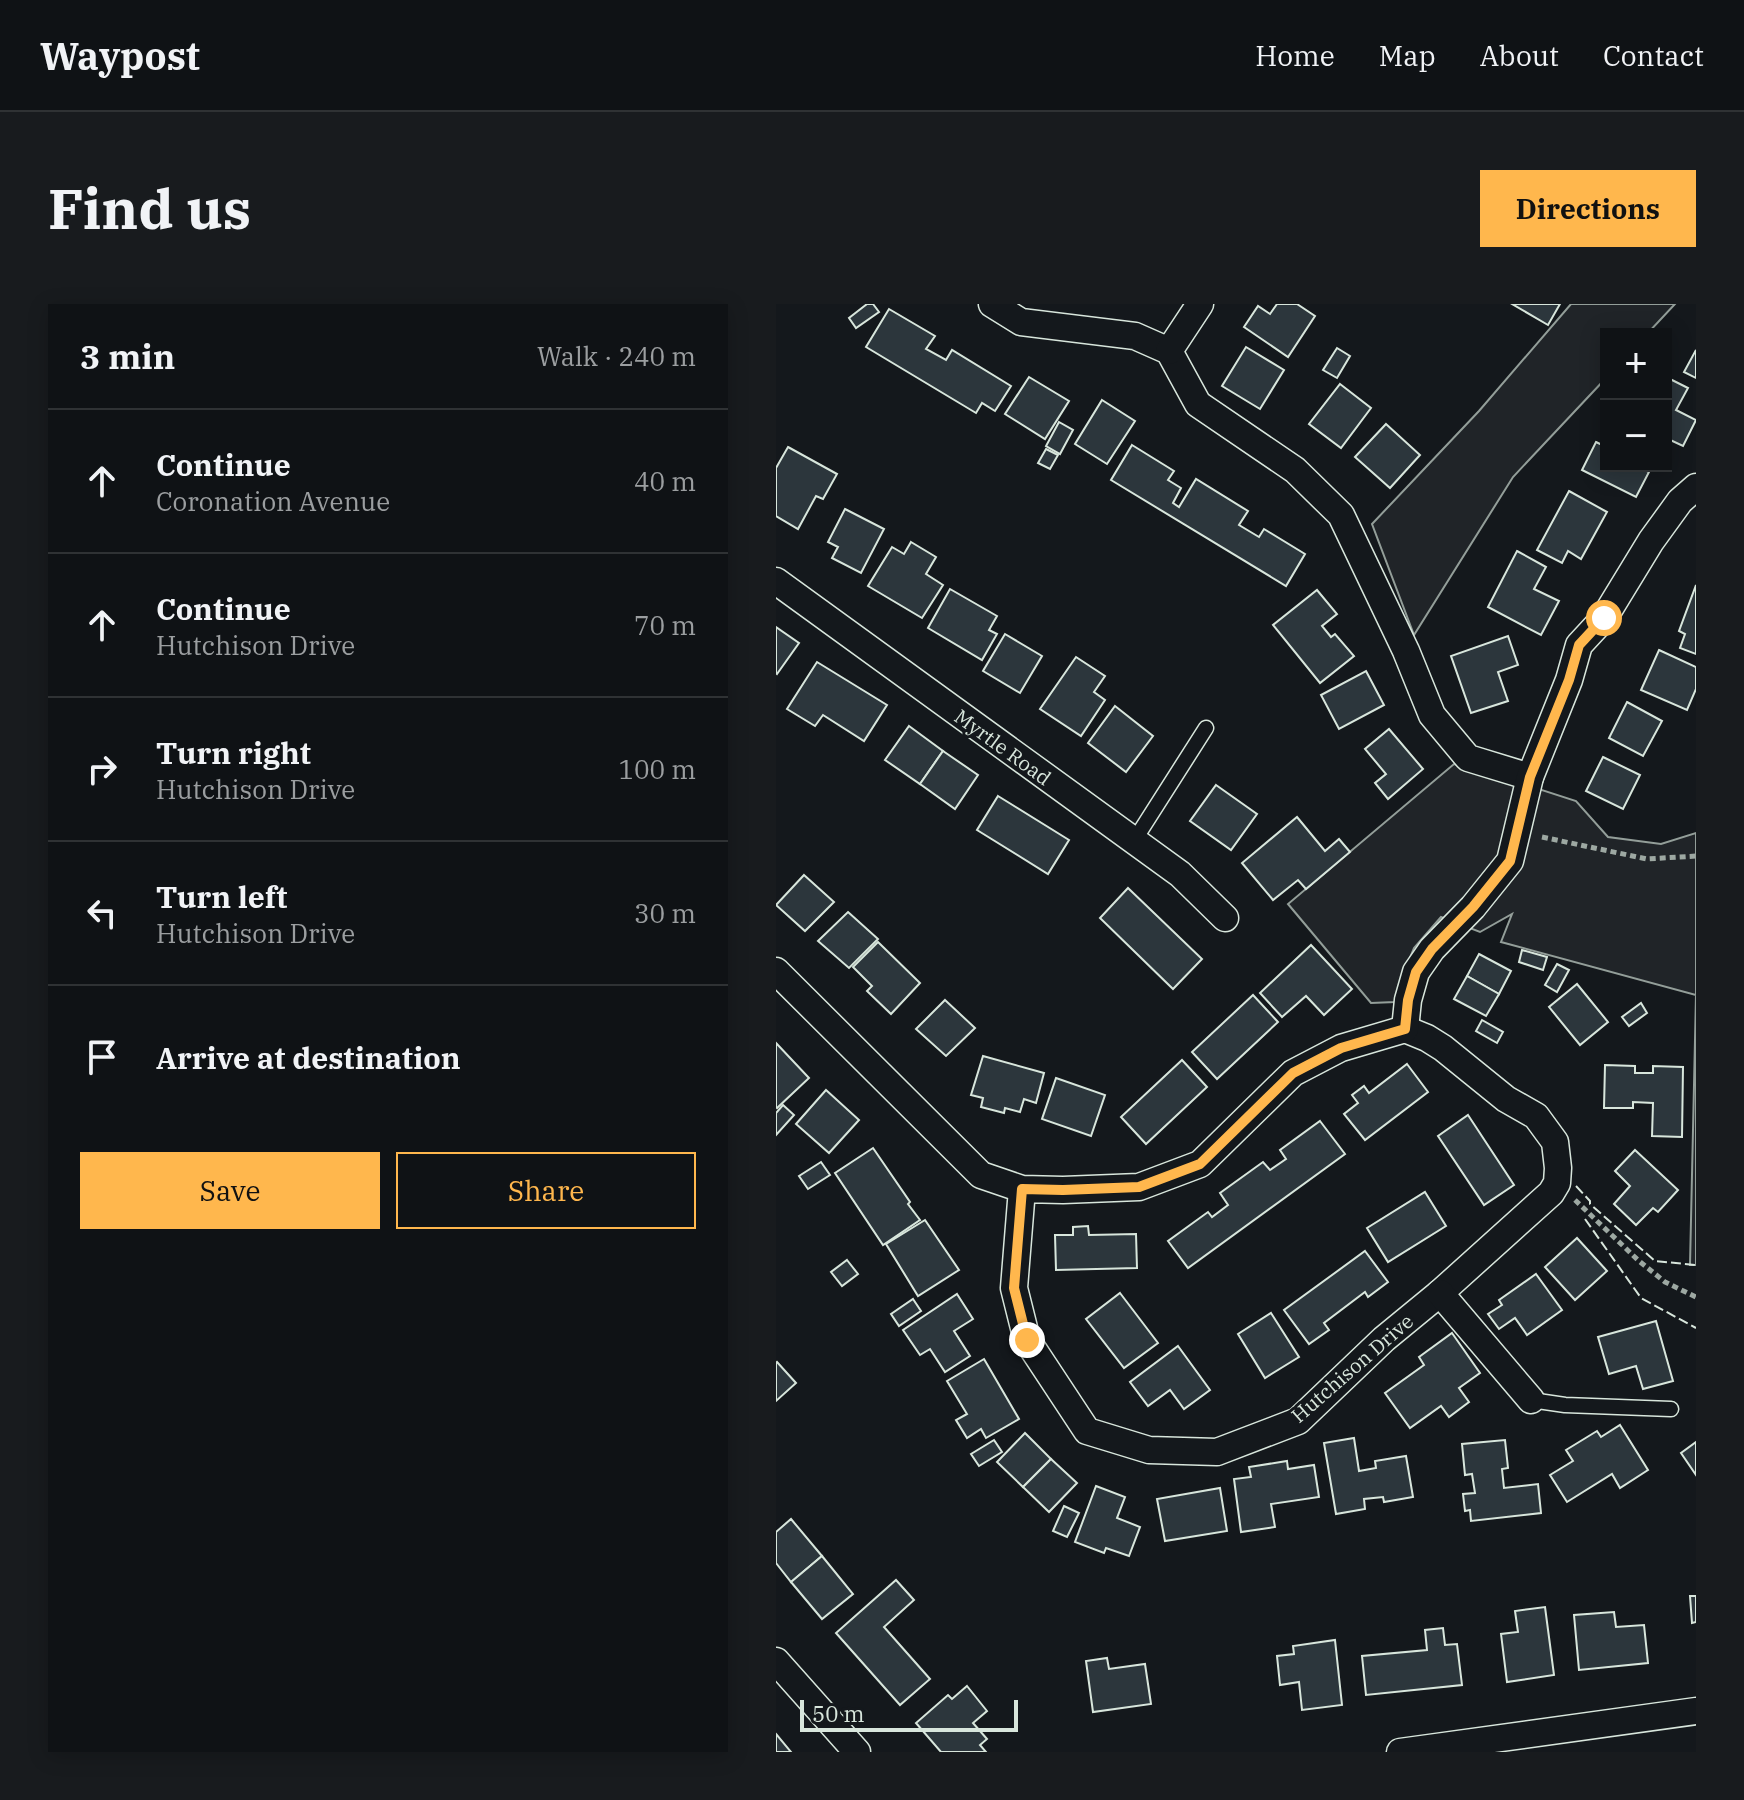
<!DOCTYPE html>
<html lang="en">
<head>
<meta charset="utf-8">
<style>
  :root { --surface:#0f1215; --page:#181b1e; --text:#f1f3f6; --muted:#9b9ea0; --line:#2f3234; --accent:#ffb74d }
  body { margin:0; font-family:"IBM Plex Serif",serif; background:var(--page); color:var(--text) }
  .controls { position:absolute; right:24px; top:24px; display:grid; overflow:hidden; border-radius:0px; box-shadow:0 4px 20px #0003 }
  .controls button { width:72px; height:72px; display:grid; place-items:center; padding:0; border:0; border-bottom:2px solid var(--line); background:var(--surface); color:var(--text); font:40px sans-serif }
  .scale { position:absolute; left:24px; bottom:20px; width:218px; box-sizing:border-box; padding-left:8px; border:4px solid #d8e6dc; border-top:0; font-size:22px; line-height:28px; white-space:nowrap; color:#d8e6dc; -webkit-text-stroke:6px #14181c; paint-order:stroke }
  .stop { position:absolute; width:24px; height:24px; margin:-18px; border:6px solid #ffb74d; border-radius:50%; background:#fff }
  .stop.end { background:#ffb74d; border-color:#fff; box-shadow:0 2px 8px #0008 }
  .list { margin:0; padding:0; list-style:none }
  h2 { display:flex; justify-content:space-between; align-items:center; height:104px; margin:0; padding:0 32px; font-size:34px }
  h2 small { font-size:26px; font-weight:400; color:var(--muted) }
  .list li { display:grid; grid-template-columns:52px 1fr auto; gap:24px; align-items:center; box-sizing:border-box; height:144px; padding:0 32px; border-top:2px solid var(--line) }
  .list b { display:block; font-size:30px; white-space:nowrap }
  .list p { margin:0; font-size:26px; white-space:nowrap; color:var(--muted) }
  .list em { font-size:26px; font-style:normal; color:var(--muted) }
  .actions { display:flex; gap:16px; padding:24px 32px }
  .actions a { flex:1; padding:18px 0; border:2px solid var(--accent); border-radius:0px; text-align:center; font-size:28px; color:var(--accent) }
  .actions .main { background:var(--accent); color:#111 }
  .icon { flex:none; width:44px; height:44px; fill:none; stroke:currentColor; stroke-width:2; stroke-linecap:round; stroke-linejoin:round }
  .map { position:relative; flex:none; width:920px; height:1448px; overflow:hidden; border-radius:0px }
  header { display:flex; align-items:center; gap:48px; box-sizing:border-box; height:112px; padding:0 40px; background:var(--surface); border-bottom:2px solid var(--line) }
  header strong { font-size:38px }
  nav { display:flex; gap:44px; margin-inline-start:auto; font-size:28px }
  .intro { display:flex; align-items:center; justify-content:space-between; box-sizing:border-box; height:192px; padding:0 48px }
  h1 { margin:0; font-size:56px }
  .button { padding:20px 36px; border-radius:0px; background:var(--accent); color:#111; font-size:28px; font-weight:700 }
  main { display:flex; gap:48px; padding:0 48px }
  aside { flex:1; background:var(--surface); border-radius:0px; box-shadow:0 4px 20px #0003 }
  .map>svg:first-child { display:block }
  .green { fill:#202428; stroke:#939e99; stroke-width:2 }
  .building { fill:#2c363c; stroke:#d8e6dc; stroke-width:2 }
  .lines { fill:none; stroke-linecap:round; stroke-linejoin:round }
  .lane-casing { stroke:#d8e6dc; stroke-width:17 }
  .street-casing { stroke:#d8e6dc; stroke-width:29 }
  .path { stroke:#9da8a2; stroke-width:5; stroke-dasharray:6 4; stroke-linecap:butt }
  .lane { stroke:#14181c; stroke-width:14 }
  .street { stroke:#14181c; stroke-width:26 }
  .fence { stroke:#d8e6dc; stroke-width:2; stroke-dasharray:10 4; stroke-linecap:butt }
  .route { stroke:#ffb74d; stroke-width:10 }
  .labels { text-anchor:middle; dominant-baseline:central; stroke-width:6; stroke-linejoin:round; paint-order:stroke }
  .street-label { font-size:20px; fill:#d8e6dc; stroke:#14181c }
</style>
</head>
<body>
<header>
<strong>Waypost</strong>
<nav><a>Home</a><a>Map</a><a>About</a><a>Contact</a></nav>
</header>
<div class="intro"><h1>Find us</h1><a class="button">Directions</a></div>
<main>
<aside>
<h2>3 min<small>Walk · 240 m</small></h2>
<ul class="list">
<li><svg class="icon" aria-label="ahead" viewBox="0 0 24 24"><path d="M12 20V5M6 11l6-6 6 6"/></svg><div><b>Continue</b><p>Coronation Avenue</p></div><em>40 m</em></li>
<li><svg class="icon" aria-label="ahead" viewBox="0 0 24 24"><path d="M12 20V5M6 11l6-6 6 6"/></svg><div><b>Continue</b><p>Hutchison Drive</p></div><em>70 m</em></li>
<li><svg class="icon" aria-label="right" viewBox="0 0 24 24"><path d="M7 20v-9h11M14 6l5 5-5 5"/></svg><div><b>Turn right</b><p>Hutchison Drive</p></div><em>100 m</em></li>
<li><svg class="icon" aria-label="left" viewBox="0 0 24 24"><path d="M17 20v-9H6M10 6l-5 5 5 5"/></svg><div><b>Turn left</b><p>Hutchison Drive</p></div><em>30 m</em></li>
<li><svg class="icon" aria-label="arrive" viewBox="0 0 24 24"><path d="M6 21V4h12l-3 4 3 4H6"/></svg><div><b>Arrive at destination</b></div></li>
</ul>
<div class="actions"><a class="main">Save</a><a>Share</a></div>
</aside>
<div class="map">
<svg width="920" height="1448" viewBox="0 0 920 1448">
  <rect width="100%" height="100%" fill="#14181c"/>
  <g class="green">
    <polygon points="795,0 899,0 871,30 830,30 830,74 737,173 638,331 596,220 703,107"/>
    <polygon points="678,460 741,478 800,497 832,533 885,540 920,529 920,961 914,961 920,691 725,638 736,610 704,628 665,613 638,644 626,673 619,698 595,699 512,600"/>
  </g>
  <g class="building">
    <polygon points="91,0 97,0 103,8 80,24 73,14"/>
    <polygon points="501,0 521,0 539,12 512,53 468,23 482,2 494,10"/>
    <polygon points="736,0 784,0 772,21"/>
    <polygon points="113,5 159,32 150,45 170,56 176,46 235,82 219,107 206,99 200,109 90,43"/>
    <polygon points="470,43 508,66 484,105 446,82"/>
    <polygon points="561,44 574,52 561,74 547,66"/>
    <polygon points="920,46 920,74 908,68"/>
    <polygon points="253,73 293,97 269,135 229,110"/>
    <polygon points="890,73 912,84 900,106 920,116 907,142 890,134"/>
    <polygon points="564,80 595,104 565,144 533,120"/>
    <polygon points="326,96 359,117 331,160 299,140"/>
    <polygon points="283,118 297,126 284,150 270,142"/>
    <polygon points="610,120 644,151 614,184 579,153"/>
    <polygon points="820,138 828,142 830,138 830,162 860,162 873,168 860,193 806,166"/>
    <polygon points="356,141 398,167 392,176 405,184 397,199 403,203 420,175 472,207 463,221 483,233 488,225 529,250 510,282 335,176"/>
    <polygon points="12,143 61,170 47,195 40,192 22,225 0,212 0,164"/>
    <polygon points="270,145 282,151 274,165 262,159"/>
    <polygon points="793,187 831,208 805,255 792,247 786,259 761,246"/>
    <polygon points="69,205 108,225 85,269 56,254 62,243 52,238"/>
    <polygon points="135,238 160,253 150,270 167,281 146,314 92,282 116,243 128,250"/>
    <polygon points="741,247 770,263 758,285 783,297 765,331 712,303"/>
    <polygon points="920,281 920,350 904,344 909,330 903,327"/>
    <polygon points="174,285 221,312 213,326 221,330 206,356 152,324"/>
    <polygon points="541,286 561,310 546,322 555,333 559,330 578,352 544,379 497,321"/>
    <polygon points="0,323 23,339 1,370 0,369"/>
    <polygon points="229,330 266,352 244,389 207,367"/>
    <polygon points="732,332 742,361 722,368 732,397 695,409 675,352"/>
    <polygon points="883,346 920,363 920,385 911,406 865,386"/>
    <polygon points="300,353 329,372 318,388 329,396 305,432 264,405"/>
    <polygon points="41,358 111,401 88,437 47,411 39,422 11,405"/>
    <polygon points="590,367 608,401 563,425 545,391"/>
    <polygon points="851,398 886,417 867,452 833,434"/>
    <polygon points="339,402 377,432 350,468 312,439"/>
    <polygon points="133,422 167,447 144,480 109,456"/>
    <polygon points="613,425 647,465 612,495 599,479 610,470 589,445"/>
    <polygon points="167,447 202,471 179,505 144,480"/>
    <polygon points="827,453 864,471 847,505 810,487"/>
    <polygon points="440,481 481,510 455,546 414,517"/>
    <polygon points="222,492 293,536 272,570 201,526"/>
    <polygon points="521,513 549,547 563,535 574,548 530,585 522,576 497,596 466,559"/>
    <polygon points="28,571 58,598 29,627 0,601"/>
    <polygon points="352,584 426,655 397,685 324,614"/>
    <polygon points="72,608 102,635 73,664 42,637"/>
    <polygon points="102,638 144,679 115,710 91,687 96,682 77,663"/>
    <polygon points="535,641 576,685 548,711 530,692 506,713 484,689"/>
    <polygon points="746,646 771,653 767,666 743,658"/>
    <polygon points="703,650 735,667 723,690 691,672"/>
    <polygon points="781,660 793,666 781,688 769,681"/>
    <polygon points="691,672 723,690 710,712 678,695"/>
    <polygon points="801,680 832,718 804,741 773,703"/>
    <polygon points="477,691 502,718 441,775 416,748"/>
    <polygon points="169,696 199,724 170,752 140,725"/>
    <polygon points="865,699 871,709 853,722 846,713"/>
    <polygon points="706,716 727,728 721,739 700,727"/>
    <polygon points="0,739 33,774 1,804 0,803"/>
    <polygon points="207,752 268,769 260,799 248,795 244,808 229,804 228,809 205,803 207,794 195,791"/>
    <polygon points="406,756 431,783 370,840 345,813"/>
    <polygon points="631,760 652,788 589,836 568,810 582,799 576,791 588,782 593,789"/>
    <polygon points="829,761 859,762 859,769 877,769 877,762 907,763 906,833 876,832 877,799 857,798 857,804 828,804"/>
    <polygon points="280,774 329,791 315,832 266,815"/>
    <polygon points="50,786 83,816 53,849 20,820"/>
    <polygon points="7,801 18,811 0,831 0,809"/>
    <polygon points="692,811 738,881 708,901 662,832"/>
    <polygon points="544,817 569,850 412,964 392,937 432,908 436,913 452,901 444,889 487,858 494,866 510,855 504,846"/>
    <polygon points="97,844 134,898 132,900 144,916 107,941 59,869"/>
    <polygon points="859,846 902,886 882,908 877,904 860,921 838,900 854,882 839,867"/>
    <polygon points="45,858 54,871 32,885 23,872"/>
    <polygon points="649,888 670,922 612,958 591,924"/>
    <polygon points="149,916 183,966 142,992 110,940"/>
    <polygon points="312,922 313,931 360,930 361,964 280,966 279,931 297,931 297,923"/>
    <polygon points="801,934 831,967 799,996 769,963"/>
    <polygon points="589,947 612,978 592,993 589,988 548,1019 553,1026 533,1040 508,1006"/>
    <polygon points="71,956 82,970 66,982 55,968"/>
    <polygon points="760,970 786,1006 751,1031 739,1014 723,1025 712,1010 726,1001 723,996"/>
    <polygon points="344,989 382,1039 348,1064 310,1015"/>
    <polygon points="181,990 197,1015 178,1027 194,1052 169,1068 154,1045 144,1051 127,1026"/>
    <polygon points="137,995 145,1007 123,1022 115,1010"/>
    <polygon points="495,1009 523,1053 489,1074 462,1030"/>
    <polygon points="880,1017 897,1077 867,1085 860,1062 833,1070 822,1033"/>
    <polygon points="676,1029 704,1069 683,1084 693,1098 673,1113 665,1102 634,1124 609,1089 648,1061 643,1053"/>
    <polygon points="402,1042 434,1086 408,1105 394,1086 372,1102 354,1078"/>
    <polygon points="208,1055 243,1115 210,1134 205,1125 191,1134 180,1116 191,1110 171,1077"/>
    <polygon points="1,1058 20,1079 0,1097 0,1059"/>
    <polygon points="844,1121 872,1166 844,1184 836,1170 791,1198 774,1171 797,1157 790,1146 821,1127 825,1133"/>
    <polygon points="249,1129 275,1155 247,1183 221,1158"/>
    <polygon points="578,1134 583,1167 600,1164 599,1157 630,1152 637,1193 608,1198 607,1193 588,1195 589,1205 560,1210 548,1139"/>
    <polygon points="218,1136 226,1148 203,1162 195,1150"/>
    <polygon points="729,1136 732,1164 726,1165 728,1184 762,1180 765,1209 695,1217 694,1206 689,1207 687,1190 699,1189 696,1170 689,1171 686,1140"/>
    <polygon points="920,1138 920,1171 905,1149"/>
    <polygon points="275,1155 301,1179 273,1208 247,1183"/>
    <polygon points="511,1157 512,1165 538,1161 543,1193 495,1200 499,1223 465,1228 458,1175 475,1173 473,1163"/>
    <polygon points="320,1182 349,1193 341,1214 364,1223 353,1252 330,1244 328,1249 299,1238"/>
    <polygon points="444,1184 451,1227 389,1237 381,1195"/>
    <polygon points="288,1202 303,1209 291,1233 277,1227"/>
    <polygon points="15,1215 46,1252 15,1278 0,1259 0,1228"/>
    <polygon points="46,1252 77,1290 46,1315 15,1278"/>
    <polygon points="120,1276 138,1296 108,1323 154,1375 124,1401 60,1329"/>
    <polygon points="914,1292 920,1292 920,1318 916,1319"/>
    <polygon points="769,1303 778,1371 731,1378 725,1330 742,1328 739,1307"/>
    <polygon points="838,1308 840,1323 868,1321 872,1359 803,1366 798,1311"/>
    <polygon points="667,1324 669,1341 681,1340 686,1381 590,1391 586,1352 651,1346 649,1326"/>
    <polygon points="559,1336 566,1401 526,1406 523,1378 504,1381 501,1352 518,1350 517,1342"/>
    <polygon points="331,1354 333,1365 369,1360 375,1400 317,1408 310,1357"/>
    <polygon points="191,1382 211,1407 197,1419 211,1435 204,1441 210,1448 165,1448 140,1419 172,1391 176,1395"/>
    <polygon points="0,1430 15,1448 0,1448"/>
  </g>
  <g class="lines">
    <defs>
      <g id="lane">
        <polyline points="358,537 430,424"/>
        <polyline points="755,1096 789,1101 895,1105"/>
      </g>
      <g id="street">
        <polyline points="216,0 245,18 359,32 393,47 422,100 519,166 565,211 630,347 656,411 692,454 754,473"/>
        <polyline points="393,47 424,0"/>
        <polyline points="0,277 404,570 449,614"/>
        <polyline points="0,667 205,871 246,885 287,886 363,883 424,860 517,769 565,744 629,725 651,734 667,744 730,795 760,812 779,838 782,864 781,879 775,889 664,989 608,1035 522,1117 441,1148 373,1146 311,1127 251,1036 238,984 246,885"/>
        <polyline points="629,725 632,696 640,668 656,645 697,603 734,557 754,473 793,376 803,341 828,314 875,237 904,197 920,183"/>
        <polyline points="664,989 755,1096"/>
        <polyline points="0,1357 81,1448"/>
        <polyline points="624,1448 920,1407"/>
      </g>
    </defs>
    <use href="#lane" class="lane-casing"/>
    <use href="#street" class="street-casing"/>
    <g class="path">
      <polyline points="766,533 871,555 920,552"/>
      <polyline points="799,896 863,957 889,978 920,993"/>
    </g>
    <use href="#lane" class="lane"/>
    <use href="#street" class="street"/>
    <g class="fence">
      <polyline points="800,882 814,897 814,900 879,957 920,961"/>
      <polyline points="809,915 865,994 920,1024"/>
    </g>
  </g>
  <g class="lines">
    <polyline class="route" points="251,1036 238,984 246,885 287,886 363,883 424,860 517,769 565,744 629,725 632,696 640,668 656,645 697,603 734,557 754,473 793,376 803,341 828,314"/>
  </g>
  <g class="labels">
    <g class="street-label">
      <text transform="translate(227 443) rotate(36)">Myrtle Road</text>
      <text transform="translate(576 1064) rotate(-41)">Hutchison Drive</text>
    </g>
  </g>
</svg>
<div class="controls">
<button>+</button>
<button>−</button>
</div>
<div class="scale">50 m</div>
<div class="stop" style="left:828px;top:314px"></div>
<div class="stop end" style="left:251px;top:1036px"></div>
</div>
</main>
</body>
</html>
